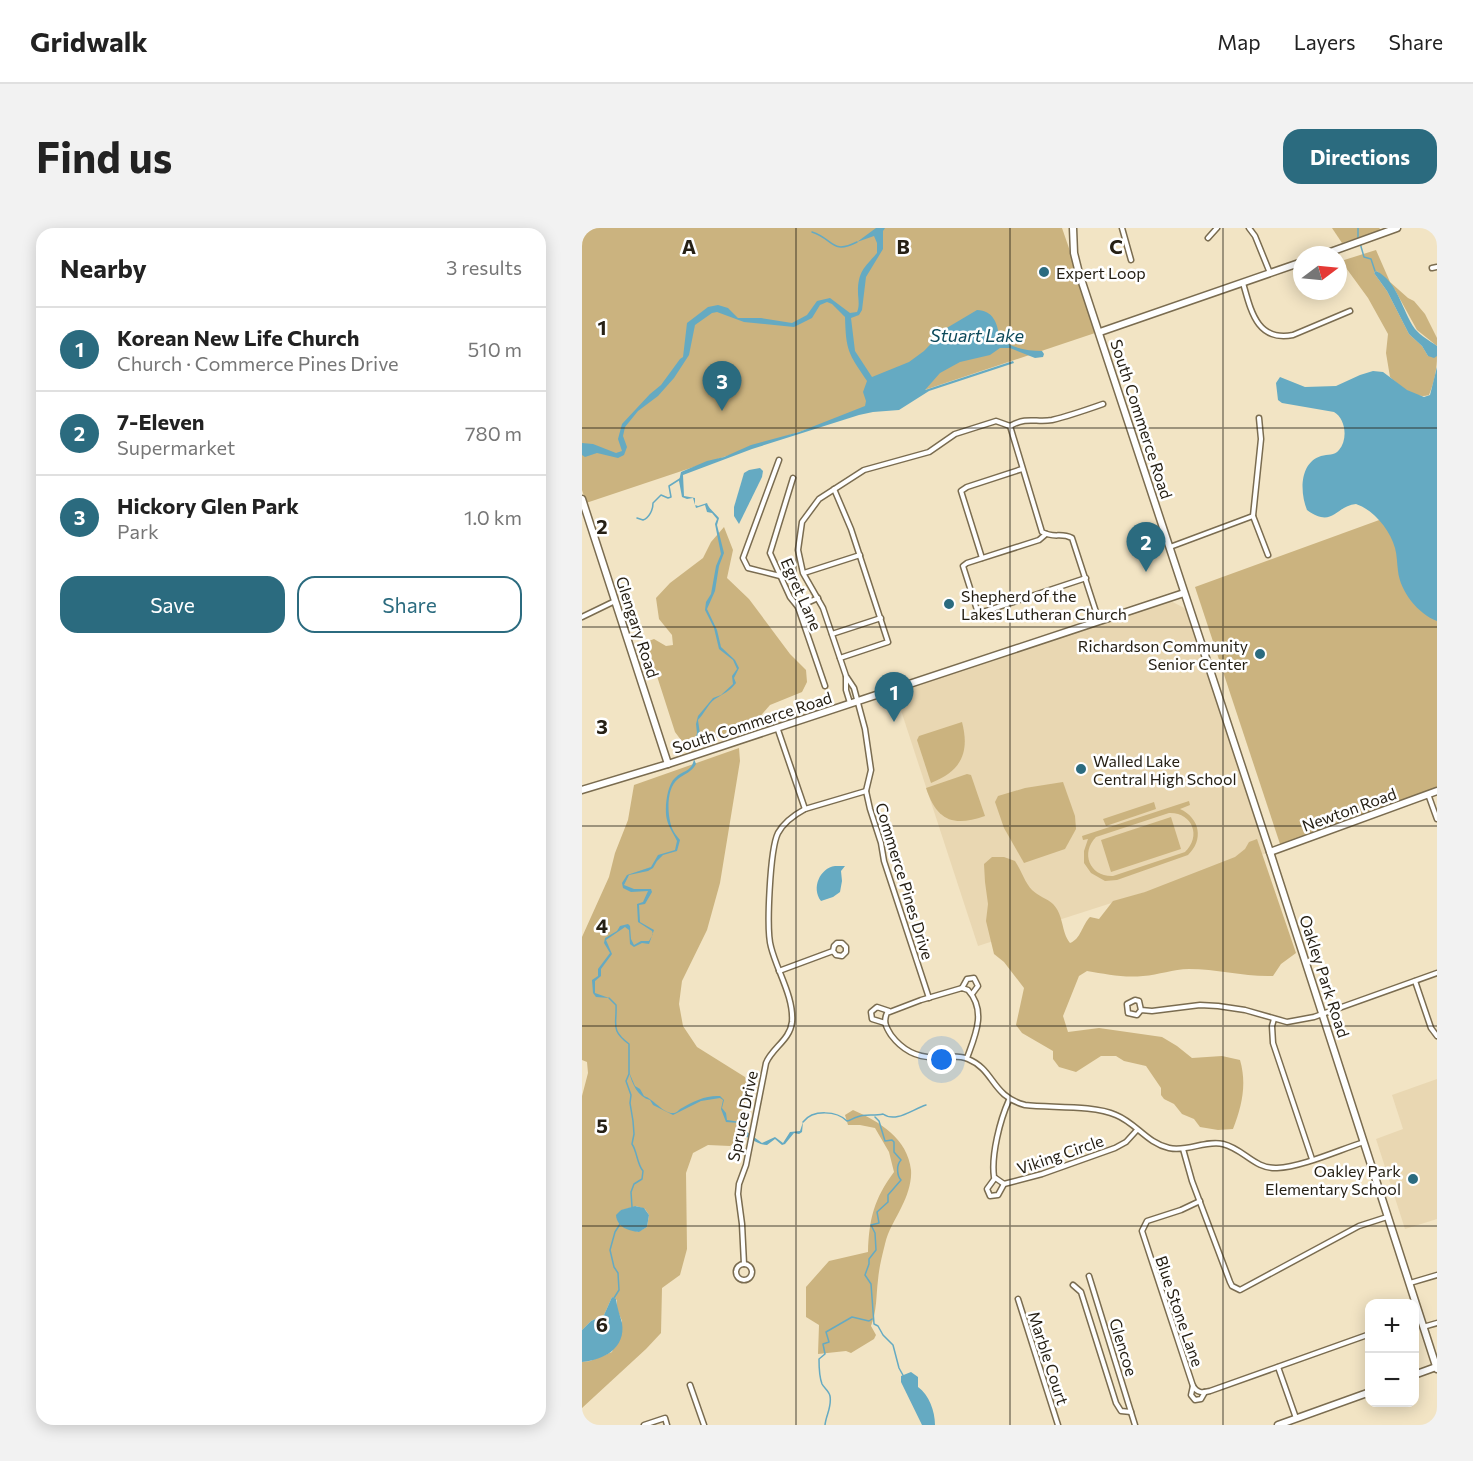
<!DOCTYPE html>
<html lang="en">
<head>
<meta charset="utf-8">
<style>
  :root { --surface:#fff; --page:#f2f2f2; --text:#222; --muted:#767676; --line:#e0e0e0; --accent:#2b6b7f }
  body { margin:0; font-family:Commissioner,sans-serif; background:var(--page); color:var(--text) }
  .controls { position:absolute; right:18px; bottom:18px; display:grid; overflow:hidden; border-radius:12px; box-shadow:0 3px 15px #0003 }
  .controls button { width:54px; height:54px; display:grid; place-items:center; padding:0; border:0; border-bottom:2px solid var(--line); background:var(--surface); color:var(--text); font:30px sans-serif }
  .compass { position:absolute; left:711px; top:18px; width:54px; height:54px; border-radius:50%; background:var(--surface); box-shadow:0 3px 15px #0003; rotate:74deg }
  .you { position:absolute; left:360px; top:832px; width:21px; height:21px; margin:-15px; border:4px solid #fff; border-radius:50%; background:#1a73e8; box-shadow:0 0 0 9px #1a73e833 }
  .badge { display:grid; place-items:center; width:39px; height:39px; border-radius:50%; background:var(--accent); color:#fff; font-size:20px; font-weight:700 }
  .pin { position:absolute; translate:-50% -50px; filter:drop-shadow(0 2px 3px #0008) }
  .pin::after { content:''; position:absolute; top:32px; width:21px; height:18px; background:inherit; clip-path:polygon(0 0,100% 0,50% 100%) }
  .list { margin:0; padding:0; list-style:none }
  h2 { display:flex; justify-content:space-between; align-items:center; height:78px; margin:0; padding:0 24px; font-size:26px }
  h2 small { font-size:20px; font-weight:400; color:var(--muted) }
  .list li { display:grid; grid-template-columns:39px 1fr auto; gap:18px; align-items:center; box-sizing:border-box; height:84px; padding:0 24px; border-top:2px solid var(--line) }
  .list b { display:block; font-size:22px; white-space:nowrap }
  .list p { margin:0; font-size:20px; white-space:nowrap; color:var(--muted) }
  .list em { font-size:20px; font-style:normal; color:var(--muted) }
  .actions { display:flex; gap:12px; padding:18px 24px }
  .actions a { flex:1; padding:14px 0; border:2px solid var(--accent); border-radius:18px; text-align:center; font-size:21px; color:var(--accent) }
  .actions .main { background:var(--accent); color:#fff }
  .map { position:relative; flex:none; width:855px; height:1197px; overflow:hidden; border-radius:18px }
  header { display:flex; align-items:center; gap:36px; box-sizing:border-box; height:84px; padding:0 30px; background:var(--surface); border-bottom:2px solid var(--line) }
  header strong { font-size:28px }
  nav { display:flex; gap:33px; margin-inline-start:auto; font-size:21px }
  .intro { display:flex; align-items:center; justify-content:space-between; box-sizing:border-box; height:144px; padding:0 36px }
  h1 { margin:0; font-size:42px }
  .button { padding:15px 27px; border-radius:18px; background:var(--accent); color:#fff; font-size:21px; font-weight:700 }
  main { display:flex; gap:36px; padding:0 36px }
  aside { flex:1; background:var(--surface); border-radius:18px; box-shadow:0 3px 15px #0003 }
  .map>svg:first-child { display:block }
  .built { fill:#e9d7b2 }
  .green { fill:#cbb37f; fill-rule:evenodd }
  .water { fill:#65aac2 }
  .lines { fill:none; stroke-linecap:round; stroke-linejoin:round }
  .stream { stroke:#65aac2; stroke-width:1.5 }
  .street-casing { stroke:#7a6c50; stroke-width:7 }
  .secondary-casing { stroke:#7a6c50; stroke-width:9 }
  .street { stroke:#fff; stroke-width:4 }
  .secondary { stroke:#fff; stroke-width:6 }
  .grid { fill:none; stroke:#262015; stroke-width:1.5; stroke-opacity:0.55 }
  .poi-dot { fill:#2b6b7f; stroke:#fff; stroke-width:2 }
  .labels { text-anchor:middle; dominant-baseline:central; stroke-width:5; stroke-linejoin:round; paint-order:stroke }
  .poi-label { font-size:16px; fill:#262015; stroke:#fff; text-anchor:start }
  .street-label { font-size:16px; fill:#262015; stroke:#fff }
  .water-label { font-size:18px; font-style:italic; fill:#0d4a5b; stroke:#fff }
  .grid-label { font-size:20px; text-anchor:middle; font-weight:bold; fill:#262015; stroke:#fff; stroke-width:5; stroke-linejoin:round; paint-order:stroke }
</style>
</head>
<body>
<header>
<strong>Gridwalk</strong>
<nav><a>Map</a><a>Layers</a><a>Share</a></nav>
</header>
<div class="intro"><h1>Find us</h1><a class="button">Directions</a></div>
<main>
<aside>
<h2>Nearby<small>3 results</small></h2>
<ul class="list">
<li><span class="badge">1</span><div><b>Korean New Life Church</b><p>Church · Commerce Pines Drive</p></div><em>510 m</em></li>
<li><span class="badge">2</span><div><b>7-Eleven</b><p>Supermarket</p></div><em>780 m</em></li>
<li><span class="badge">3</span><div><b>Hickory Glen Park</b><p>Park</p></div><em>1.0 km</em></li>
</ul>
<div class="actions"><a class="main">Save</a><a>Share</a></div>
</aside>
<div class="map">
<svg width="855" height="1197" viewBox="0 0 855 1197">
  <rect width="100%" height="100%" fill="#f2e4c4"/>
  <g class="built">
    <polygon points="583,370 608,383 688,624 396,718 311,458"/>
    <polygon points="855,851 855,991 823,1001 794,911 821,901 810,867"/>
  </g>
  <g class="green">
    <polygon points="0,0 480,0 516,104 4,275 0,262"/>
    <polygon points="750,0 797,0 799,2 760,15"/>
    <path d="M794,22l14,32 18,16 6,3 11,13 12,24v8l-20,-16 -22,-40 -17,-18 -2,-1 -2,2 13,18 22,43 13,12 6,10h9c0,13 -3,27 -8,39 -14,5 -29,-9 -39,-18l-4,-24 2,-19 -20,-36 -27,-37z"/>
    <polygon points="855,271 855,561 699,619 613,359"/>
    <polygon points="142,299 151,322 145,350 167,371 208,426 224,442 225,454 220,464 188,477 175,492 135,510 102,516 93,504 64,414 72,411 84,418 91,417 90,407 77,391 74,370 88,355 121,330 129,314"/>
    <path d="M380,494c8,31 -1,49 -31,61l-14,-43 2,-4z"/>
    <path d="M157,520l1,13 -20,122 -13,47 -25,51 -3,23 4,22 14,21 48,30 3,9 -11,56 -7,4 -22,-1 -15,8 -7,20 1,76 -7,26 -18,13 -1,45 -15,16 -64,59v-46l8,-1 22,-9 10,-31 -5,-12v-9l-5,-3 -8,18 -13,6 -9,9v-234l6,-23 -1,-11 -5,-2v-123l27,-60 6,-24 13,-33 6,-35zM54,978l9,3 4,6 -2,12 -9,5 -9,-4 -9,-17z"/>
    <path d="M385,546l4,1 14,41c-32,11 -48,5 -59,-28z"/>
    <polygon points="481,554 493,588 494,601 483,621 442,635 422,600 413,574 416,568 443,560"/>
    <path d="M607,573l1,4 -10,4c20,9 24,31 8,46l-71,25 -12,1 -14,-8 -7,-10v-12l4,-12 -5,1 -1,-4zM587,585c23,-1 33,23 16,39l-72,24c-23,1 -33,-23 -17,-39z"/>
    <polygon points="572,574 574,581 524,598 521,591"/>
    <polygon points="589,589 599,621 529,644 519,612"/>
    <path d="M675,611l39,114 -15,11 -8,12c-28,1 -56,-7 -84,-7 -16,0 -30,6 -46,7 -20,2 -37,-2 -56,-5l-8,5 -16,40 5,16 31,-4 63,9 15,9 15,12 30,-2 18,4c7,24 2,46 -7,69l-15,1 -18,-3 -6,-8 -12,-5 -8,-10 -10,-5 -3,-4v-7l-15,-22 -22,-5 -8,-5h-15l-25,16 -17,-5 -6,-8v-8l-31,-18 -6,-8 8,-37 -20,-26 -10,-8 -8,-33 2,-17 -3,-22 -1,-18 8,-7h12l11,4c6,9 10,22 17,29 6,6 16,9 21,14 11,11 8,28 17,39 11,-4 12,-18 20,-26l9,2 14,-18 32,-9 90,-35 10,-8 4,-7z"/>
    <path d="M271,882c26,11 55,29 58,60 1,12 -4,26 -9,36 -6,13 -14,24 -17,38 -3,12 -6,24 -7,36 -2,16 -1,31 -7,46l5,9 -2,4 -23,14 -5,-2 -28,3 1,-29 -13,-8v-30l23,-26 39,-9c1,-33 6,-53 26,-80l-5,-20 -14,-24 -15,-3h-12l-3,-10z"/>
  </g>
  <g class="water">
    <path d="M294,0h9l-2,3v18l-17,28 -4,33 -3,5 -8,3 4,33 17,26 37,-15 15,-11 21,-22 32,-19c16,0 21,14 22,27 11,11 28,14 43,14l2,3 -1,3 -8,1 -25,-10h-10l-10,7 -30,7 -20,11 -15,17 88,-29 1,2 -85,28 -30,19 -26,2 -14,3 -107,34 -69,26 1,21 11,2v7l3,1 9,-3c2,6 8,10 12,15l-2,7 7,28 -5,13 -4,25 -8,18 10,21 4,17 14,13 4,8 -5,10 2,5c-6,8 -13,11 -21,16 -7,5 -11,15 -17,21l2,14 -3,7 -7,6v-5l5,-2 2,-7 -1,-9 2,-8 15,-18 8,-3 12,-11 -1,-8 5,-7 -4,-9 -14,-11 -5,-21 -9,-18 1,-8 5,-8 5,-28 5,-12 -6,-30 2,-5 -5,-6 -5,-1 -2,-7 -9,3 -3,-10 -6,1 -5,-2 -3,-16 2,-9 26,-11 17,-4 27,-12 48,-13 66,-26 1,-5 -3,-9 4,-11c-19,-28 -21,-30 -22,-64l-13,-13 -5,-2 -7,3 -8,13 -18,9 -50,-5 -27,-10 -5,1 -17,12 -6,30 -15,23 -16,18 -20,15 -13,16 -2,9 4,11 -3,8 -6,3 -21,-5 -12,4 -3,-2v-12l11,1 23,9 6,-2 -4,-12 4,-15 28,-30 11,-9 19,-26 3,-2 4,-34 21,-16 10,-2 10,3 10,10h23l31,5 15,-8 10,-14 13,-3 20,15 7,-1c3,-7 1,-13 1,-20 0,-21 7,-25 19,-39v-10l-3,-7 -17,6z"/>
    <path d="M794,43c22,10 26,40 39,58 6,7 15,12 22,17v10l-3,2 -6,-2 -6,-10 -13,-12 -22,-43 -13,-18z"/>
    <path d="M855,139v254c-19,-7 -37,-30 -39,-50 -1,-7 -1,-16 -3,-23 -5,-18 -21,-38 -39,-44 -21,2 -23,25 -49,6 -7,-17 -8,-47 14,-54 7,-2 13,0 18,-6 9,-10 7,-31 -5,-38l-52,-9 -4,-3 -2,-17 4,-6 25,10 31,-1 24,-11 13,-4 10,1 24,18 17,7 6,-2z"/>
    <polygon points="178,240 181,243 180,249 157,296 152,288 152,279 162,245 167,242"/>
    <path d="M112,531l2,5c-5,9 -11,9 -18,15 -12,9 -11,36 -6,49 2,5 5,8 8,12l-3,11 -14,4 -6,6 -4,7 -5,3 -19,4 -5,10 10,4h17l1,3 -7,12 -6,1 1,17 14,8 -5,14 -7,-1 -8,4 -4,-3 -1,-14 -4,-3 -19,13 6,14 -11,15v7l-6,5v12l14,5 -13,-1 -3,-4 -1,-13 6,-4v-7l12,-16 -6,-10 1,-5 12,-7 3,-5 8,-2 2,2 1,13 3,6 7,-4h8l4,-7 -1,-3 -14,-9 -1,-18 6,-2 5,-11 -17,1 -8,-4 -1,-5 5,-8 24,-8 7,-12 17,-5 2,-9c-3,-7 -8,-13 -10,-21 -3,-11 0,-35 8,-42 8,-8 17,-6 19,-19z"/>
    <path d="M253,638h10l-4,5 1,10 -2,11 -7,5 -12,4c-10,-13 -1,-33 14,-35z"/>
    <path d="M47,844l6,14 5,3 4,7c10,3 19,18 30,17 3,0 5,-4 8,-5 11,-7 25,-13 38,-12l4,4 -2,8 4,5 1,7 14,2 2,7 19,14 13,-6 8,6 7,-11 10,-1 3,-9 -1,10 -3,2 -5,-1 -9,11 -3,1 -7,-6 -8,6c-11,0 -17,-10 -27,-9l-1,-13 -13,-1 -5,-13 2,-9 -3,-2 -19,3 -28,14 -20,-10 -3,-5c-12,-3 -18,-16 -21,-28z"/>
    <path d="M53,978l9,2 5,7 -2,12 -8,5c-11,-1 -22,-5 -23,-17l5,-5z"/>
    <path d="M30,1069l4,2c1,9 4,16 6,24 4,25 -18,37 -40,39v-32l9,-9 13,-6z"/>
    <path d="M329,1144l7,5v10c11,8 17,24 17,38h-13l-21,-43v-6z"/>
  </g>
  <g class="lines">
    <g class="stream">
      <polyline points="776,0 776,11"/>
      <path d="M230,4c22,7 19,23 45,10"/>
      <polyline points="778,15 782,29 789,31 793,43"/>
      <path d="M55,290l6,2c6,-2 10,-10 10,-17l8,-8 7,3 3,-1 -2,-11 11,-7"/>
      <path d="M27,770l7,7c1,20 -6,25 13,39v30l-3,7 5,14 -1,8 3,18 1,13 -2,10c5,7 5,20 11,27l-1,8 -8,5 -3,8 1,15"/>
      <path d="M293,889l4,4 6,20 7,-1 2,2v10l7,8c-5,5 -4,16 0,20l-13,15v7l-11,10 2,11 -8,2 4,8 1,17 -7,9v5l-4,11 6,9 3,40 4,2 5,9 10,10 6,23 5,9"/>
      <path d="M221,894c10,-13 34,-11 44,-1 3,0 6,-3 10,-4 7,-3 17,-1 26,-3 13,9 28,-4 43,-9"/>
      <polyline points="32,1070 37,1062 36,1045 32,1039 28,1022 33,1004 38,996"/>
      <path d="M243,1197c1,-10 7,-18 5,-29 -1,-5 -6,-8 -8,-12 -3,-8 -3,-17 -3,-25l6,-5 -2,-10 6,-2 -3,-10 26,-15 17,4 3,-2"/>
    </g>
    <defs>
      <g id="street">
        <polyline points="540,0 549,32"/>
        <polyline points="667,0 673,8 688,45"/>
        <polyline points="626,10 635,0"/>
        <polyline points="850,40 855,39"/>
        <path d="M661,55c8,28 14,59 50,52l57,-24"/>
        <polyline points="677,190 679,211 671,288 686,327"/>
        <polyline points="197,232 161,330 166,340 198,348"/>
        <polyline points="211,250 188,325 208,369 216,379 243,458"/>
        <polyline points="252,261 269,301 306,414 258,430"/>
        <polyline points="464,306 457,312 385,335 381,338 395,382 398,384 404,383 504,350"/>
        <polyline points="588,319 671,288"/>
        <polyline points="400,330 379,263 385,259 440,241"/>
        <polyline points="222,345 278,327"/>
        <polyline points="216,379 236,370"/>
        <polyline points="0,389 33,373"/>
        <path d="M517,393l-27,-83c-12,-6 -17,1 -30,-6l-32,-106c18,-10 26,-3 42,-6 17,-4 34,-10 51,-16"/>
        <polyline points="250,406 299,390"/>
        <polyline points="264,449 264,462 268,475"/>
        <polyline points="195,499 223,581"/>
        <polyline points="846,566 855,591"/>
        <polyline points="197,743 251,723 252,718 255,715 260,715 264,719 264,724 260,728 254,727 251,723"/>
        <polyline points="833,753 849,800 855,808"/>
        <polyline points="380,760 385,751 392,750 396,758 390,766"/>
        <polyline points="347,770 302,633 299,615 288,581 284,563 289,542 283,501 272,460 264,448 241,380 221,345 216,322 220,294 237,271 282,242 347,224 373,206 414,193 428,198"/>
        <polyline points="559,782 557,773 553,772 545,776 546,785 555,787 559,782 570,783 618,777 636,778 663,782 705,794 732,789 855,745"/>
        <polyline points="692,791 690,798 691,815 730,931"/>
        <polyline points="303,795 290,791 289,784 295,779 307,783"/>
        <path d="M385,830c8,-22 20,-47 1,-68l-6,-2 -41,12 -34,13c-4,9 -1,14 4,22 12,16 29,24 49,22 9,0 19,-2 28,2 27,11 23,37 57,46 26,3 68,0 91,10 20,8 31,28 53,33 19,4 36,-8 54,-4 21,5 31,25 54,24 25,-1 62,-18 87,-26"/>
        <path d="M427,872c-9,20 -18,55 -15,77l10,7 38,-10 73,-26 11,-6 11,-12"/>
        <polyline points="601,921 610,953 648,1054 650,1058 658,1062 777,998 805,989"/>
        <polyline points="413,950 405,961 408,968 416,967 422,956"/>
        <path d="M618,973l-19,9 -34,11 -5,10 51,155c4,7 9,7 17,5l160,-57"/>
        <path d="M162,1036l-2,-40 -4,-30 1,-10 7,-19 20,-102c6,-15 24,-23 26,-41 2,-25 -15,-51 -21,-75 -5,-17 -1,-98 7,-114 6,-11 16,-18 27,-24l61,-18"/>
        <circle cx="162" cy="1044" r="8"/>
        <polyline points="507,1048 553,1197"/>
        <polyline points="828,1055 855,1047"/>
        <polyline points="491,1057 499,1064 534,1175 539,1183 549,1184"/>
        <polyline points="436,1071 476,1197"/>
        <polyline points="841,1099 855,1095"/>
        <polyline points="696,1139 714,1190"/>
        <polyline points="108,1157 122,1197"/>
        <polyline points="611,1158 609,1167 613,1172 619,1171 623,1164"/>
        <polyline points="62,1197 83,1190 85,1197"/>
      </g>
      <g id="secondary">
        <polyline points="491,0 492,25 497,45 688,624 855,1141"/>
        <polyline points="740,27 815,0"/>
        <polyline points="518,104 720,34"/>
        <polyline points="0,271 86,536"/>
        <polyline points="0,562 86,536 602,365"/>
        <polyline points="688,624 855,563"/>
        <polyline points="832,1147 854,1139"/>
        <polyline points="696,1197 788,1164"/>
      </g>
    </defs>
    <use href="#street" class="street-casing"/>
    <use href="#secondary" class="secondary-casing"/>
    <use href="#street" class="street"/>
    <use href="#secondary" class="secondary"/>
  </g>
  <path class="grid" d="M214,0v1197M428,0v1197M641,0v1197M0,200h855M0,399h855M0,598h855M0,798h855M0,998h855"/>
  <g class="poi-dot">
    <circle cx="462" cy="44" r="6"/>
    <circle cx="367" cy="376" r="6"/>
    <circle cx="678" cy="426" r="6"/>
    <circle cx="499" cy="541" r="6"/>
    <circle cx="831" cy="951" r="6"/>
  </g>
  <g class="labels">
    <g class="poi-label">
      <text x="474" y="44">Expert Loop</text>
      <text x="379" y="367">Shepherd of the<tspan x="379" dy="18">Lakes Lutheran Church</tspan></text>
      <text x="666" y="417" text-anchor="end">Richardson Community<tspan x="666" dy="18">Senior Center</tspan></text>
      <text x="511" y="532">Walled Lake<tspan x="511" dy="18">Central High School</tspan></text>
      <text x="819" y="942" text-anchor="end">Oakley Park<tspan x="819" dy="18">Elementary School</tspan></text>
    </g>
    <g class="street-label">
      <text transform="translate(560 191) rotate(72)">South Commerce Road</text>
      <text transform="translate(220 366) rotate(66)">Egret Lane</text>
      <text transform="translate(56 399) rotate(72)">Glengary Road</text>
      <text transform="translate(170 494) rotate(-18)">South Commerce Road</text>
      <text transform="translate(767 581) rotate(-20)">Newton Road</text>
      <text transform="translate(323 653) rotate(73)">Commerce Pines Drive</text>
      <text transform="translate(743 748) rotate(72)">Oakley Park Road</text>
      <text transform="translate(160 888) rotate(-78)">Spruce Drive</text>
      <text transform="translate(478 926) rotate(-19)">Viking Circle</text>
      <text transform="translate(598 1083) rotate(71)">Blue Stone Lane</text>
      <text transform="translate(542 1119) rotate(73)">Glencoe</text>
      <text transform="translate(467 1130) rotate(72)">Marble Court</text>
    </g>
    <g class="water-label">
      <text x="395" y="107">Stuart Lake</text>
    </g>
  </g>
  <g class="grid-label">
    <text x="107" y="26">A</text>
    <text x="321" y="26">B</text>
    <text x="534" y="26">C</text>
    <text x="20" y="107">1</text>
    <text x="20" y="306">2</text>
    <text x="20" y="506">3</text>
    <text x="20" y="705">4</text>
    <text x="20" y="905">5</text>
    <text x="20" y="1104">6</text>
  </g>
</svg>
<div class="controls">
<button>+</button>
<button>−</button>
</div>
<svg class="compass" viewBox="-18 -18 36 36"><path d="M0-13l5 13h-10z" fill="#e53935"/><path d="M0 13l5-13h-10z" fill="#767676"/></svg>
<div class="you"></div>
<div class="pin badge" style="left:312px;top:494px">1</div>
<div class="pin badge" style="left:564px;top:344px">2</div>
<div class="pin badge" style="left:140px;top:183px">3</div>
</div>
</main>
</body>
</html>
